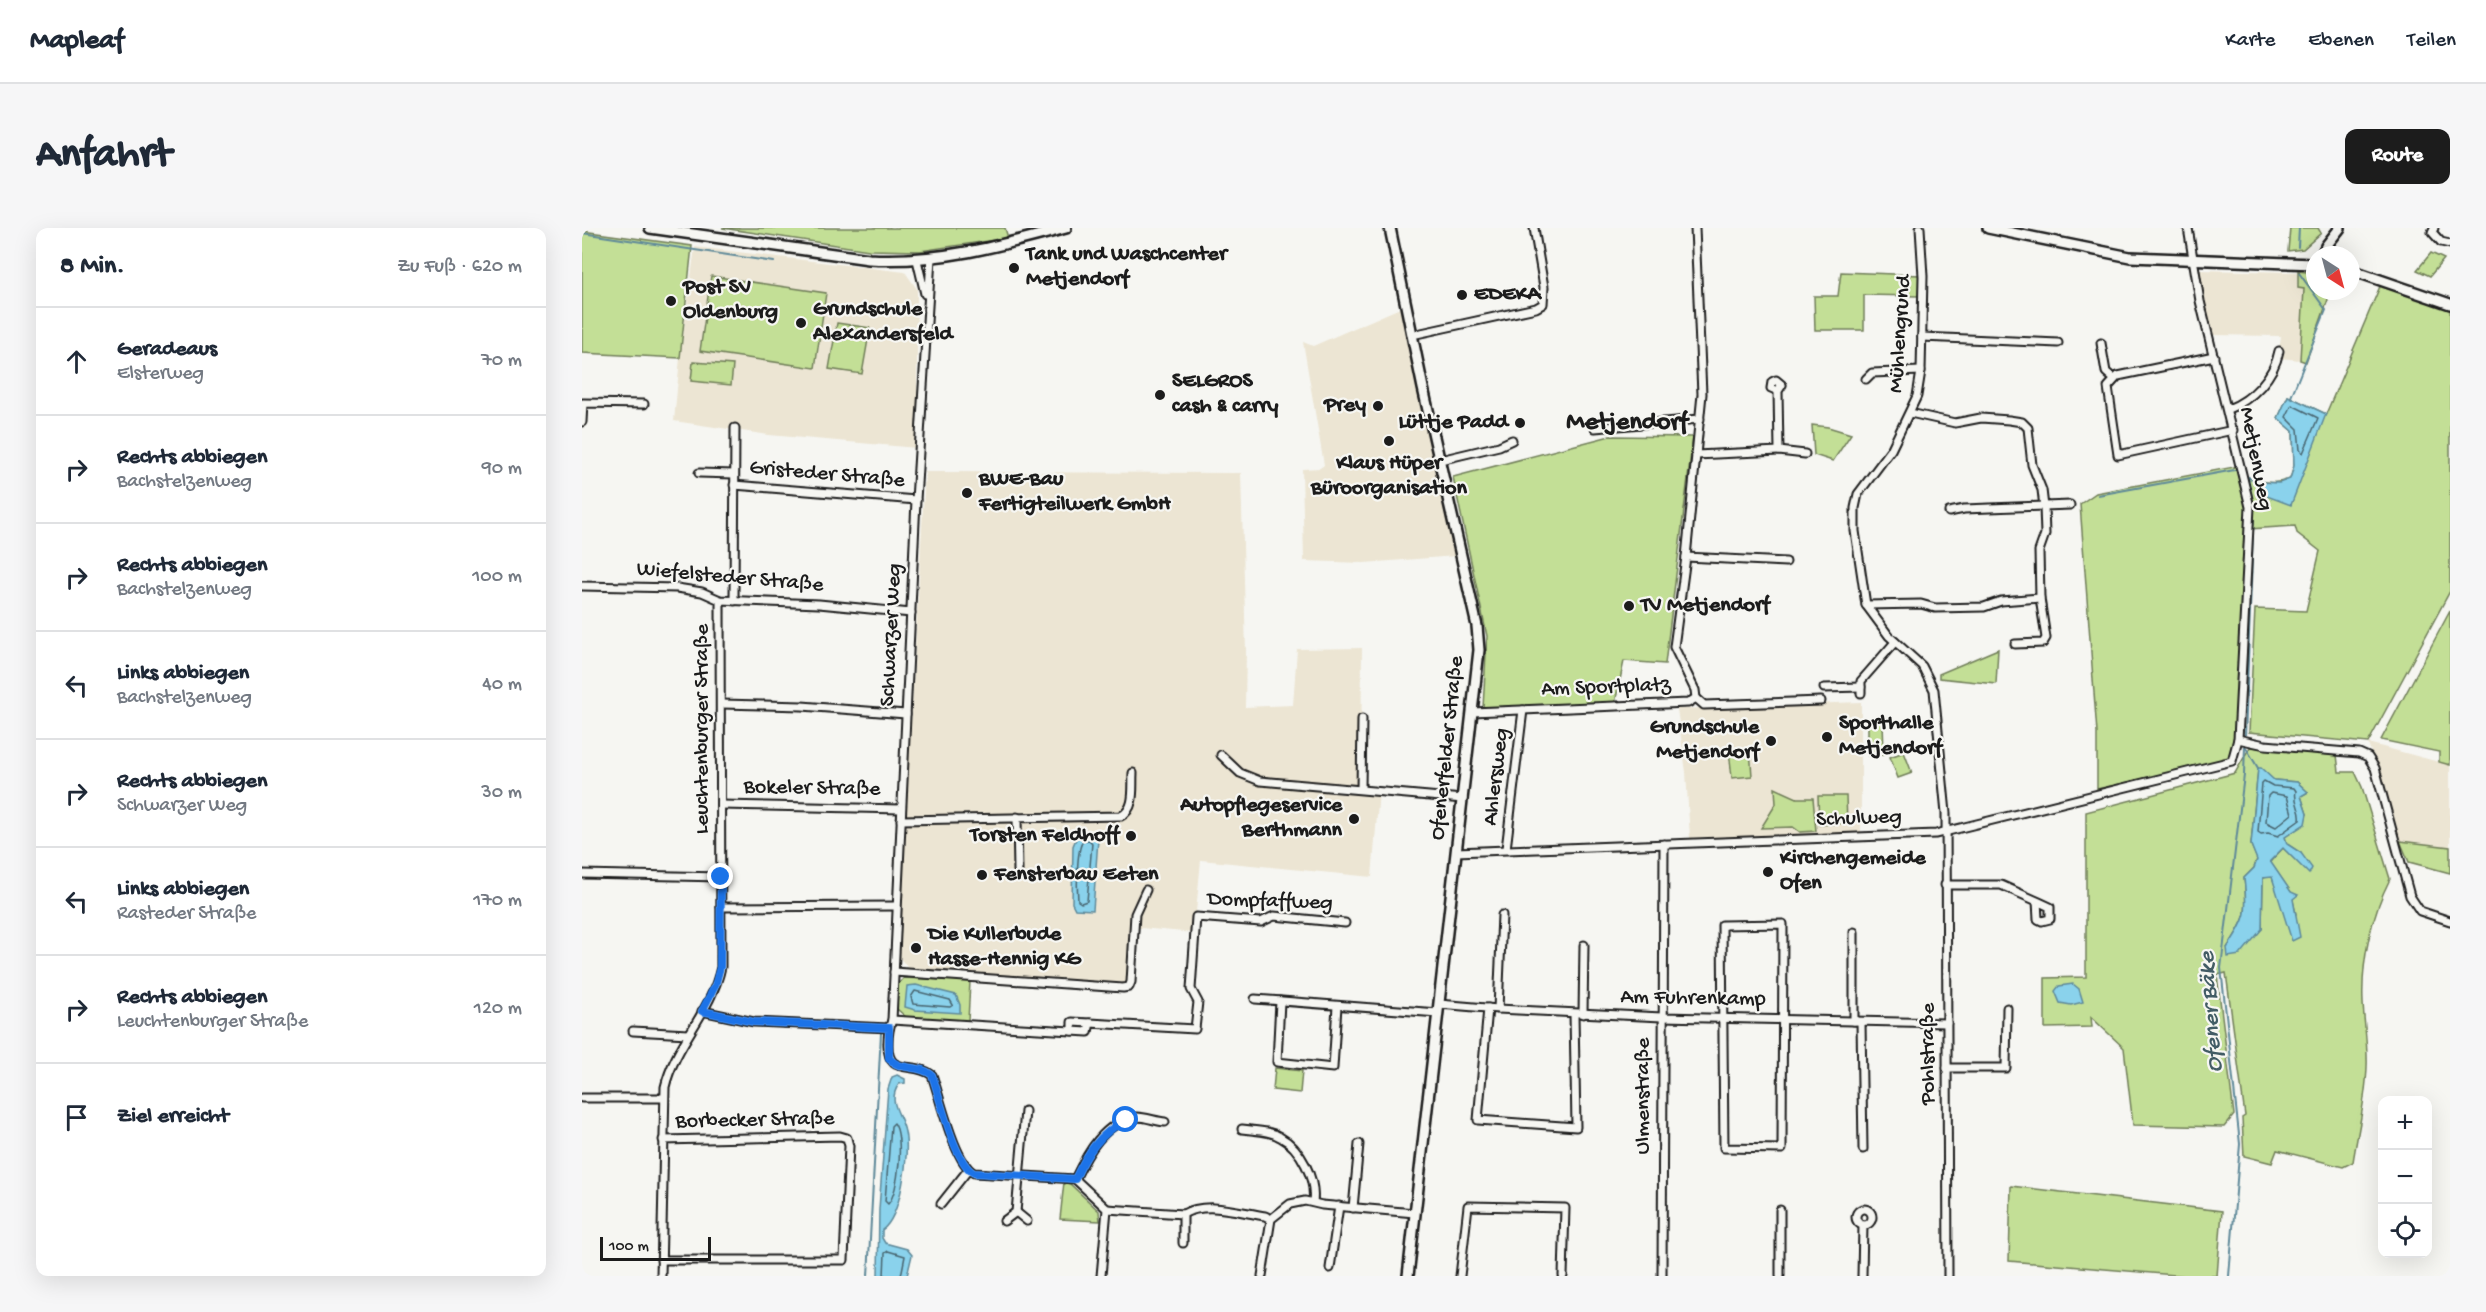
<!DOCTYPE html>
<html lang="de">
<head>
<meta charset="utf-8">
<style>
  :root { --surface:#fff; --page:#f6f6f7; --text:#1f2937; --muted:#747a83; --line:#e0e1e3; --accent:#1c1c1c }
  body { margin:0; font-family:"Gochi Hand",sans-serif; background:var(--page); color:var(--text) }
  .controls { position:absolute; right:18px; bottom:18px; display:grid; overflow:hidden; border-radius:12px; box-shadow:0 6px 24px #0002 }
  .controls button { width:54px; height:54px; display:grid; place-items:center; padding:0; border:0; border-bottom:2px solid var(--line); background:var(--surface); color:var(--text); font:30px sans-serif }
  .compass { position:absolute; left:1724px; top:18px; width:54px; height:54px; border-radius:50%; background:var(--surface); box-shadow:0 6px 24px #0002; rotate:144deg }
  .scale { position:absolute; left:18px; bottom:15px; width:111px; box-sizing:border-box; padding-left:6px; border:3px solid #1c1c1c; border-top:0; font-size:16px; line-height:21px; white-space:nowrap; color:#1c1c1c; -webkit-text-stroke:4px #f6f6f2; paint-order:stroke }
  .stop { position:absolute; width:18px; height:18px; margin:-14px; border:4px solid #1a73e8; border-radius:50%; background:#fff }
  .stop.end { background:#1a73e8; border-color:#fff; box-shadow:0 2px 6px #0008 }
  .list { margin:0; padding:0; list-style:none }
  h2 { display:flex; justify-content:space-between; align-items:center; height:78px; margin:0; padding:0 24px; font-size:26px }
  h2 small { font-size:20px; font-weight:400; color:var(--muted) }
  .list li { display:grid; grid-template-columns:39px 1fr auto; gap:18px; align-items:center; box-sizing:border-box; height:108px; padding:0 24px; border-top:2px solid var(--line) }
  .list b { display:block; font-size:22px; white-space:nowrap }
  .list p { margin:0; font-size:20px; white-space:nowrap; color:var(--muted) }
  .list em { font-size:20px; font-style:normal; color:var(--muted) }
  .icon { flex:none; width:33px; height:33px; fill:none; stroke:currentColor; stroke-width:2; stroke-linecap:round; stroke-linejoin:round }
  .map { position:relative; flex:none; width:1868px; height:1048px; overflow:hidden; border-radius:12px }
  header { display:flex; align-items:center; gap:36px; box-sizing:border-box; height:84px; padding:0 30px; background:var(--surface); border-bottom:2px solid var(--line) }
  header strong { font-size:28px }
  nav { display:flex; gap:33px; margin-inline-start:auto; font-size:21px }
  .intro { display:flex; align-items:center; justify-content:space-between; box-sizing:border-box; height:144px; padding:0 36px }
  h1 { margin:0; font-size:42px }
  .button { padding:15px 27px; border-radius:12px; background:var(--accent); color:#fff; font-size:21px; font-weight:700 }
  main { display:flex; gap:36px; padding:0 36px }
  aside { flex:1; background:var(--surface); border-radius:12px; box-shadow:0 6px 24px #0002 }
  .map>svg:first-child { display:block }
  .built { fill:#ece5d3; fill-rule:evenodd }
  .green { fill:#c3df96; stroke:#707e59; stroke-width:1.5; fill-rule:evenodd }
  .water { fill:#8ad2ec; stroke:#5e8999; stroke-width:1.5 }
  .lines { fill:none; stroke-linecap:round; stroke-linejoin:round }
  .shore { stroke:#48656f; stroke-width:1.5 }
  .stream { stroke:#5e8999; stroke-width:2 }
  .street-casing { stroke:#1c1c1c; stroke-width:11 }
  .secondary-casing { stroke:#1c1c1c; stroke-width:14 }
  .street { stroke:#f6f6f2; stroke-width:7 }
  .secondary { stroke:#f6f6f2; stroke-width:9 }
  .route { stroke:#1a73e8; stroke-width:8 }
  .poi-dot { fill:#1c1c1c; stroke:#f6f6f2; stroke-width:2 }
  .labels { text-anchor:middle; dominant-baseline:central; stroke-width:4.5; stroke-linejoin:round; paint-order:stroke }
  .poi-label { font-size:22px; font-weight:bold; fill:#1c1c1c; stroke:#f6f6f2; text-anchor:start }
  .street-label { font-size:22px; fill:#1c1c1c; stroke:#f6f6f2 }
  .water-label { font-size:24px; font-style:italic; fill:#425c65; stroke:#f6f6f2 }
  .quarter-label { font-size:26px; font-weight:bold; fill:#1c1c1c; stroke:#f6f6f2 }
</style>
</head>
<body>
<header>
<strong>Mapleaf</strong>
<nav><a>Karte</a><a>Ebenen</a><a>Teilen</a></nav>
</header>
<div class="intro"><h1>Anfahrt</h1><a class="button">Route</a></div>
<main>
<aside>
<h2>8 Min.<small>Zu Fuß · 620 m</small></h2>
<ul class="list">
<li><svg class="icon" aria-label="ahead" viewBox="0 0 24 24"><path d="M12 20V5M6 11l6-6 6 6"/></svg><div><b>Geradeaus</b><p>Elsterweg</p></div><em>70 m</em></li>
<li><svg class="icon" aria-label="right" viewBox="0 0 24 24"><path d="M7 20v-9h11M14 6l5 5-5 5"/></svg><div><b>Rechts abbiegen</b><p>Bachstelzenweg</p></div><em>90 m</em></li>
<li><svg class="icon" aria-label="right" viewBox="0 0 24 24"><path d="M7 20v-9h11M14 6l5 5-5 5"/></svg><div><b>Rechts abbiegen</b><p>Bachstelzenweg</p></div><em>100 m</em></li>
<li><svg class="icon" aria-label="left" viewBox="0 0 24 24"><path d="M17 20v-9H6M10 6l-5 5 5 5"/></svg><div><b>Links abbiegen</b><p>Bachstelzenweg</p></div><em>40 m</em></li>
<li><svg class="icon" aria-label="right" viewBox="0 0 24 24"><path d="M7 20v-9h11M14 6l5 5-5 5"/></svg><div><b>Rechts abbiegen</b><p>Schwarzer Weg</p></div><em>30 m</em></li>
<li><svg class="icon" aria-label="left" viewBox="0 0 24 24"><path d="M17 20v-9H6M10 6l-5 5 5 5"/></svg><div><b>Links abbiegen</b><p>Rasteder Straße</p></div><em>170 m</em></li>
<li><svg class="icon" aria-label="right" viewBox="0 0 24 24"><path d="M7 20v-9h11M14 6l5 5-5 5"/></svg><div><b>Rechts abbiegen</b><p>Leuchtenburger Straße</p></div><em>120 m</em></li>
<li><svg class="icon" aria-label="arrive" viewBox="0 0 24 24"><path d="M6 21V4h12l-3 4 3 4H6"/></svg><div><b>Ziel erreicht</b></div></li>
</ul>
</aside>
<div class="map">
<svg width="1868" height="1048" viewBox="0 0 1868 1048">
  <rect width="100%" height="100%" fill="#f6f6f2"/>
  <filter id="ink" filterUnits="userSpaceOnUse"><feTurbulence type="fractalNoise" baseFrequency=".0167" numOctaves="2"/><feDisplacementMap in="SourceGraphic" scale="12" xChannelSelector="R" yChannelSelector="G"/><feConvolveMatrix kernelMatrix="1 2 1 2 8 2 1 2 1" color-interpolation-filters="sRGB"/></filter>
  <g filter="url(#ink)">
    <g class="built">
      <polygon points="113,19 323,44 335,61 335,220 187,207 92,193 98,130"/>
      <polygon points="1614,42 1715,44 1716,60 1722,60 1718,132 1696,130 1699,108 1627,107"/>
      <polygon points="818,80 874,328 782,335 722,333 720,241 738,240 742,237 721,114 731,118"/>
      <path d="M343,244l316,1 5,178 -1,56 48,-2 4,-56 65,-1 -1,141 18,2 -7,86 -171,-17 -7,73 -64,-6 -4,57 -217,-15 -11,-13zM662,546l99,13 -82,-6z"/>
      <polygon points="1279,474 1279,605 1108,610 1104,544 1095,481"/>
      <polygon points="1786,515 1868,537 1868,619 1818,613"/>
    </g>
    <g class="green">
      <polygon points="140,0 423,0 426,10 338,23 287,22"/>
      <polygon points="1708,0 1736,0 1739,5 1721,21 1706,23"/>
      <polygon points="0,3 110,18 98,130 0,125"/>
      <polygon points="1849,25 1862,31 1848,48 1835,42"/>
      <polygon points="1716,43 1733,45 1733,63 1749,63 1724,134 1718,132 1722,61 1716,60"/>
      <polygon points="1259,44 1338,47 1337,68 1282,67 1282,102 1233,102 1232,68 1256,68"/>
      <polygon points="129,48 244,65 233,140 118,123"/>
      <path d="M1799,56l69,23v284l-82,152 -119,-11 6,-123 51,2 14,-60 -23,-18 -2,-7 -46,3 -11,210 -6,20 -135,30v-56l-17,-229 16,-11 143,-27 2,9c17,6 31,11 49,4l4,-13 -1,-35 -15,-13 10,-22 38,18z"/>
      <polygon points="255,95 288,100 280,146 247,141"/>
      <polygon points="111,134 151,137 149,157 109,153"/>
      <polygon points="1230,197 1246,199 1269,206 1251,233 1232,227"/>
      <polygon points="1028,208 1111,209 1083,436 1042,433 1033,475 901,480 905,408 871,249"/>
      <polygon points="1868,383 1868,537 1857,534 1857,524 1799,512"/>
      <polygon points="1416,421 1414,456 1357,450 1357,446"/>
      <polygon points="1301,494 1302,526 1286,528 1286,495"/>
      <path d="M1668,519l87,8 2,17h16l7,15 28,92c-19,37 -29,83 -27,124 1,21 5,43 4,64 -1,32 -9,63 -14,95l-10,5 -66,-17 -5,13 -28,-7 -2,-38 3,-2 -19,-143 -9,2 17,140 -10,12 -91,-2 -9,-77 -33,-31 1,10 -47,1v-50l41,-1v-165l149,-39zM1676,541l16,11 23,2 11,10 -7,4 6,18 -22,23 2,7 14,9 8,20 -26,-25 -13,14 21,30 5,22 -10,4 -14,-42 -9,2 -1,51 -35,19c20,-30 21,-35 17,-70l10,-10 3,-9 -6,-14z"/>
      <polygon points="1168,521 1170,548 1150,550 1147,522"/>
      <polygon points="1322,524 1330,545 1316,550 1308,529"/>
      <polygon points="1193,560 1215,570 1231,570 1234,603 1218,604 1211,599 1179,600 1194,576"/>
      <polygon points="1236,568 1264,568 1265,595 1237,597"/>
      <polygon points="1818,613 1868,619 1868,645 1827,634"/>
      <polygon points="322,750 388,753 386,793 324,789 315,781 316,756"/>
      <polygon points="693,840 720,843 718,865 691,862"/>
      <polygon points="482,954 488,956 517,983 518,993 478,991"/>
      <polygon points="1429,958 1640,983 1635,1048 1605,1048 1427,1033"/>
    </g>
    <g class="water">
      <polygon points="1706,168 1744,186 1709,277 1682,267 1676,254 1697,255 1708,251 1712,238 1711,203 1696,190"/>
      <path d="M1676,540h3l13,12 23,2 11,10 -7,4 6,18 -2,10 -20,13 2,7 14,9 11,15 -3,6 -26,-26 -13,13 21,31 7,3 -5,4 7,38 -8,4 -20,-64 -9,1 -1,51 -22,26 -12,2 -1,-9c20,-30 21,-34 17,-70l10,-10 3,-8 -6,-15z"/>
      <polygon points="500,606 514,607 516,611 511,682 493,681 490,675 491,618 494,611"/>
      <polygon points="1491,756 1497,761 1501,774 1489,777 1478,775 1473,763 1477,758"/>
      <polygon points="334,757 374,767 378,777 378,785 333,782 323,779 325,758"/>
      <path d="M315,847l8,4v4l-6,1c-13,18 3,30 6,48 5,21 -4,85 -23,98v8l3,5 22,6 5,6 -5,21h-29l1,-67 9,-120 4,-12z"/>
    </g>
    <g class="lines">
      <g class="shore">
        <polygon points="1710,177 1736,190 1721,225 1718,222 1716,201 1704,189"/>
        <path d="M1682,553l9,5 21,2 2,3c-3,11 6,19 4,29l-22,16 -10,-3 -7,1 -3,-2 4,-49z"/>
        <polygon points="1689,565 1705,568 1710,586 1694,599 1684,594 1686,568"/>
        <path d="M507,612l3,3 -5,58 -6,2 -3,-2c-1,-13 -2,-51 5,-60z"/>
        <polygon points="333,763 368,772 371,777 368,779 331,776 329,769"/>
        <path d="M312,895c10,12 5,70 -6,81l-3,-3 6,-75z"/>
        <polyline points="302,1048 303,1025 306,1023 323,1028 319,1048"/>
      </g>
      <g class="stream">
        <polyline points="0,5 192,34"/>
        <polyline points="1716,19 1717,0"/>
        <polyline points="1709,169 1744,82 1717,45"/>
        <polyline points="1516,267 1658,241"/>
        <polyline points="1663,509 1672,279 1666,249 1676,254"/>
        <polyline points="1663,518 1676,540"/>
        <polyline points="286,1048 299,805"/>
        <polyline points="1647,1048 1658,916 1639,740 1662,547 1663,518"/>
      </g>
      <defs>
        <g id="street">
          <polyline points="1338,0 1341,48 1339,143 1335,168 1309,222 1276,266 1273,280 1273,303 1284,377 1307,408 1340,438 1352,462 1364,585 1366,1048"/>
          <polyline points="1852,0 1850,4 1859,14 1868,16"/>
          <path d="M349,30l-15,242 -24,520c-3,8 -4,15 -4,23 -1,35 25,17 44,32 8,22 22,87 42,98l101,6 32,30 -6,67"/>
          <polyline points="335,32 343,66"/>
          <polyline points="830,107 954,80 961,76 962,59 952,0"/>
          <polyline points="1340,109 1476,115"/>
          <polyline points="1519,115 1524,144 1532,151"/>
          <polyline points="1632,128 1536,148 1526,159 1536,227 1651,202"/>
          <polyline points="1284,151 1290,145 1339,143"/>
          <path d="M1646,181c24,-9 46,-32 51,-58"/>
          <polyline points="1328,185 1373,195 1399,190 1427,192 1440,194 1446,200 1450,237 1460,262 1462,279 1463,306 1457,323 1458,370 1464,410 1461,415 1433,416"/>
          <polyline points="0,194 1,175 62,176"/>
          <polyline points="1013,200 1118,191"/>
          <polyline points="1197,223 1223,226"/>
          <polyline points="1114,227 1197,223 1196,163 1200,157 1194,152 1190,154 1189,160 1196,163"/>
          <polyline points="858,232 917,218 930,212"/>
          <polyline points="117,245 152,246"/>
          <polyline points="152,257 334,272"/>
          <polyline points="1367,284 1382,281 1488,277"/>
          <polyline points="1104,329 1204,334"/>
          <polyline points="0,358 95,360 120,364 138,372 237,376 329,385"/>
          <polyline points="152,373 153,200"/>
          <polyline points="1284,377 1339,376 1353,380 1402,379 1419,373 1458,370"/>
          <polyline points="1242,460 1279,459"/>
          <polyline points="1279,465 1279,453 1313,414"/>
          <polyline points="1114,470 1122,477 1239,473"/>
          <polyline points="140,476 220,478 324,486"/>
          <polyline points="890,484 1106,475 1114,470 1113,462 1092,419 1104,329 1120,166 1113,0"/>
          <polyline points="1656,511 1683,517 1777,525 1786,529 1793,540 1828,668 1838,683 1868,693"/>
          <polyline points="639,527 658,545 678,553 881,571"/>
          <polyline points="779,561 780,491"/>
          <polyline points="139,577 319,581"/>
          <polyline points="435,589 436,643"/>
          <path d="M319,592l220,-4c15,-7 11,-29 12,-43"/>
          <polyline points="924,621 941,482"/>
          <polyline points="874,624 1354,606 1650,533 1656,511 1668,279 1618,73 1606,0"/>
          <polyline points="0,646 139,649"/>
          <polyline points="1363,657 1419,657 1455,673 1456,691 1460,693 1468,691 1468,679 1455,673"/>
          <polyline points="139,679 314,678"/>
          <polygon points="1201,696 1200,921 1142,920 1140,697"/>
          <polyline points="312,744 541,760 547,759 549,754 553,686 564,662"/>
          <polyline points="673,771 856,785"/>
          <polyline points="698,773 695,834 751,840 755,778"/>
          <polyline points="857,776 916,781 1080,789 1365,795"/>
          <polyline points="906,780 896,892 994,899 992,786"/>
          <polyline points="916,781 920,687"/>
          <polyline points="120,783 172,794 307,800"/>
          <polyline points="1001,786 1002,717"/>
          <polyline points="310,792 506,804 508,795 613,801 616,774 609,761 614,689 679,694 692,688 763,695"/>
          <polyline points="1272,793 1272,704"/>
          <polyline points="1279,794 1281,921"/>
          <polyline points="51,803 106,806"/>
          <polyline points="490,803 490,794 508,795"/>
          <polyline points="1365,840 1424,840 1425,780"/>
          <polyline points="0,870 81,870"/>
          <path d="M660,901c13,2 27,1 38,8 21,11 36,42 33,65"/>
          <path d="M493,951c12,-25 29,-58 62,-62 8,0 19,4 28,5"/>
          <polyline points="359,976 386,942"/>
          <polyline points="771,980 777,916"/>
          <circle cx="1282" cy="989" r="8"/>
          <path d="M525,981l76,5c24,-13 55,-2 82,2l6,3"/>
          <polyline points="1198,982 1198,1048"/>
          <polyline points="434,984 445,993"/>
          <polyline points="601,986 601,1015"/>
          <polyline points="422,993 434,984 443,883"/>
          <polyline points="79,1032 262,1032 267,918 265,910 258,908 81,912"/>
          <polyline points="748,1040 757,978"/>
          <path d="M79,1048l4,-189c10,-43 47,-76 56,-120l-1,-367"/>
          <polyline points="680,1048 689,991 708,976 723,973 740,977 833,985"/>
          <polyline points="878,1048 886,978 983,980 981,1048"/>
          <polyline points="1080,1048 1082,616"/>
          <polyline points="1280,1048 1281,997"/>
        </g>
        <g id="secondary">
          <path d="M68,0l219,31c68,4 131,-13 197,-31"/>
          <polyline points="808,0 841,160 895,398 897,422 826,1048"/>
          <polyline points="1406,0 1548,29 1733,36"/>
          <polyline points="1740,27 1744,18 1758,0"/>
          <polyline points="1769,42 1868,76"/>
        </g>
      </defs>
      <use href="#street" class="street-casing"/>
      <use href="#secondary" class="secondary-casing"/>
      <use href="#street" class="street"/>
      <use href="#secondary" class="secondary"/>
    </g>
  </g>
  <g class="lines" filter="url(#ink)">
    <path class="route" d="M139,649l-1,90 -5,19 -13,25 52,11 135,6v30c11,14 30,6 43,17 8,22 22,88 42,98l101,6c12,-26 24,-45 51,-59"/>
  </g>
  <g class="poi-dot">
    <circle cx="432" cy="40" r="6"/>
    <circle cx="880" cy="67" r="6"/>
    <circle cx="89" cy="73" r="6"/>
    <circle cx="219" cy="95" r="6"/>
    <circle cx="578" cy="167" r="6"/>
    <circle cx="796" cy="178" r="6"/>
    <circle cx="938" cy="195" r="6"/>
    <circle cx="807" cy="213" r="6"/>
    <circle cx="385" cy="265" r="6"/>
    <circle cx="1047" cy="378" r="6"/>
    <circle cx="1245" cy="509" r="6"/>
    <circle cx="1189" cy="513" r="6"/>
    <circle cx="772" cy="591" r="6"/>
    <circle cx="549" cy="608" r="6"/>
    <circle cx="1186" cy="644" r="6"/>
    <circle cx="400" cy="647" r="6"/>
    <circle cx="334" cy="720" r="6"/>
  </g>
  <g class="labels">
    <g class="poi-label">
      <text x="444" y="27">Tank und Waschcenter<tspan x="444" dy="25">Metjendorf</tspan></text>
      <text x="101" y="60">Post SV<tspan x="101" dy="25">Oldenburg</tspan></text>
      <text x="892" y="67">EDEKA</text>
      <text x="231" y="82">Grundschule<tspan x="231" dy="25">Alexandersfeld</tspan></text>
      <text x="590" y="154">SELGROS<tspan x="590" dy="25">cash &amp; carry</tspan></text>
      <text x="784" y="178" text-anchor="end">Prey</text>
      <text x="926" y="195" text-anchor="end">Lüttje Padd</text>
      <text x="807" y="236" text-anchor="middle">Klaus Hüper<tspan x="807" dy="25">Büroorganisation</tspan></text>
      <text x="397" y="252">BWE-Bau<tspan x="397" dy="25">Fertigteilwerk GmbH</tspan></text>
      <text x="1059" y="378">TV Metjendorf</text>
      <text x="1257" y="496">Sporthalle<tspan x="1257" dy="25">Metjendorf</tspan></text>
      <text x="1177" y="500" text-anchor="end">Grundschule<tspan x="1177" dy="25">Metjendorf</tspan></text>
      <text x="760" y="578" text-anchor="end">Autopflegeservice<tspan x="760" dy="25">Berthmann</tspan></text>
      <text x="537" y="608" text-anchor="end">Torsten Feldhoff</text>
      <text x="1198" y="631">Kirchengemeide<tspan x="1198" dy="25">Ofen</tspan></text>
      <text x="412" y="647">Fensterbau Eeten</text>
      <text x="346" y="707">Die Kullerbude<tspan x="346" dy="25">Hasse-Hennig KG</tspan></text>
    </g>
    <g class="street-label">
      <text transform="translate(1319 106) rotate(-86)">Mühlengrund</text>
      <text transform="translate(1673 231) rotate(79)">Metjenweg</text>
      <text transform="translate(245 247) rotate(5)">Gristeder Straße</text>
      <text transform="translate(148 350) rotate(5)">Wiefelsteder Straße</text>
      <text transform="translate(310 407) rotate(-87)">Schwarzer Weg</text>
      <text transform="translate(1024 460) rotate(-2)">Am Sportplatz</text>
      <text transform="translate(121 501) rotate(-90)">Leuchtenburger Straße</text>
      <text transform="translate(866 520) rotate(-84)">Ofenerfelder Straße</text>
      <text transform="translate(915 549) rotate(-83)">Ahlersweg</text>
      <text transform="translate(230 561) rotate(1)">Bokeler Straße</text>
      <text transform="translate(1277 591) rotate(-2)">Schulweg</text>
      <text transform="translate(688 674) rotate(2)">Dompfaffweg</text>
      <text transform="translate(1111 771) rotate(1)">Am Fuhrenkamp</text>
      <text transform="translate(1347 826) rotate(-90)">Pohlstraße</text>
      <text transform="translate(1062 868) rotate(-90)">Ulmenstraße</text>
      <text transform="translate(173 893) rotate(-1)">Borbecker Straße</text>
    </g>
    <g class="water-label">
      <text transform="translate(1630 784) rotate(-94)">Ofener Bäke</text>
    </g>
    <g class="quarter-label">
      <text x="1045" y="195">Metjendorf</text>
    </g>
  </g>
</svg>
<div class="controls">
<button>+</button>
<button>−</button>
<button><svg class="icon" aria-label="locate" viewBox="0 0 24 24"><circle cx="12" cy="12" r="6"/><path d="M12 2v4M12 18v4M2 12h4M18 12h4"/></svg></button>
</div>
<svg class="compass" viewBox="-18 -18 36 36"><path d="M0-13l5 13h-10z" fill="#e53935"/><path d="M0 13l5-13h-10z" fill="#747a83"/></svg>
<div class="scale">100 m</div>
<div class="stop" style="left:544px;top:892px"></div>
<div class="stop end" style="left:139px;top:649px"></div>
</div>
</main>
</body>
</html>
